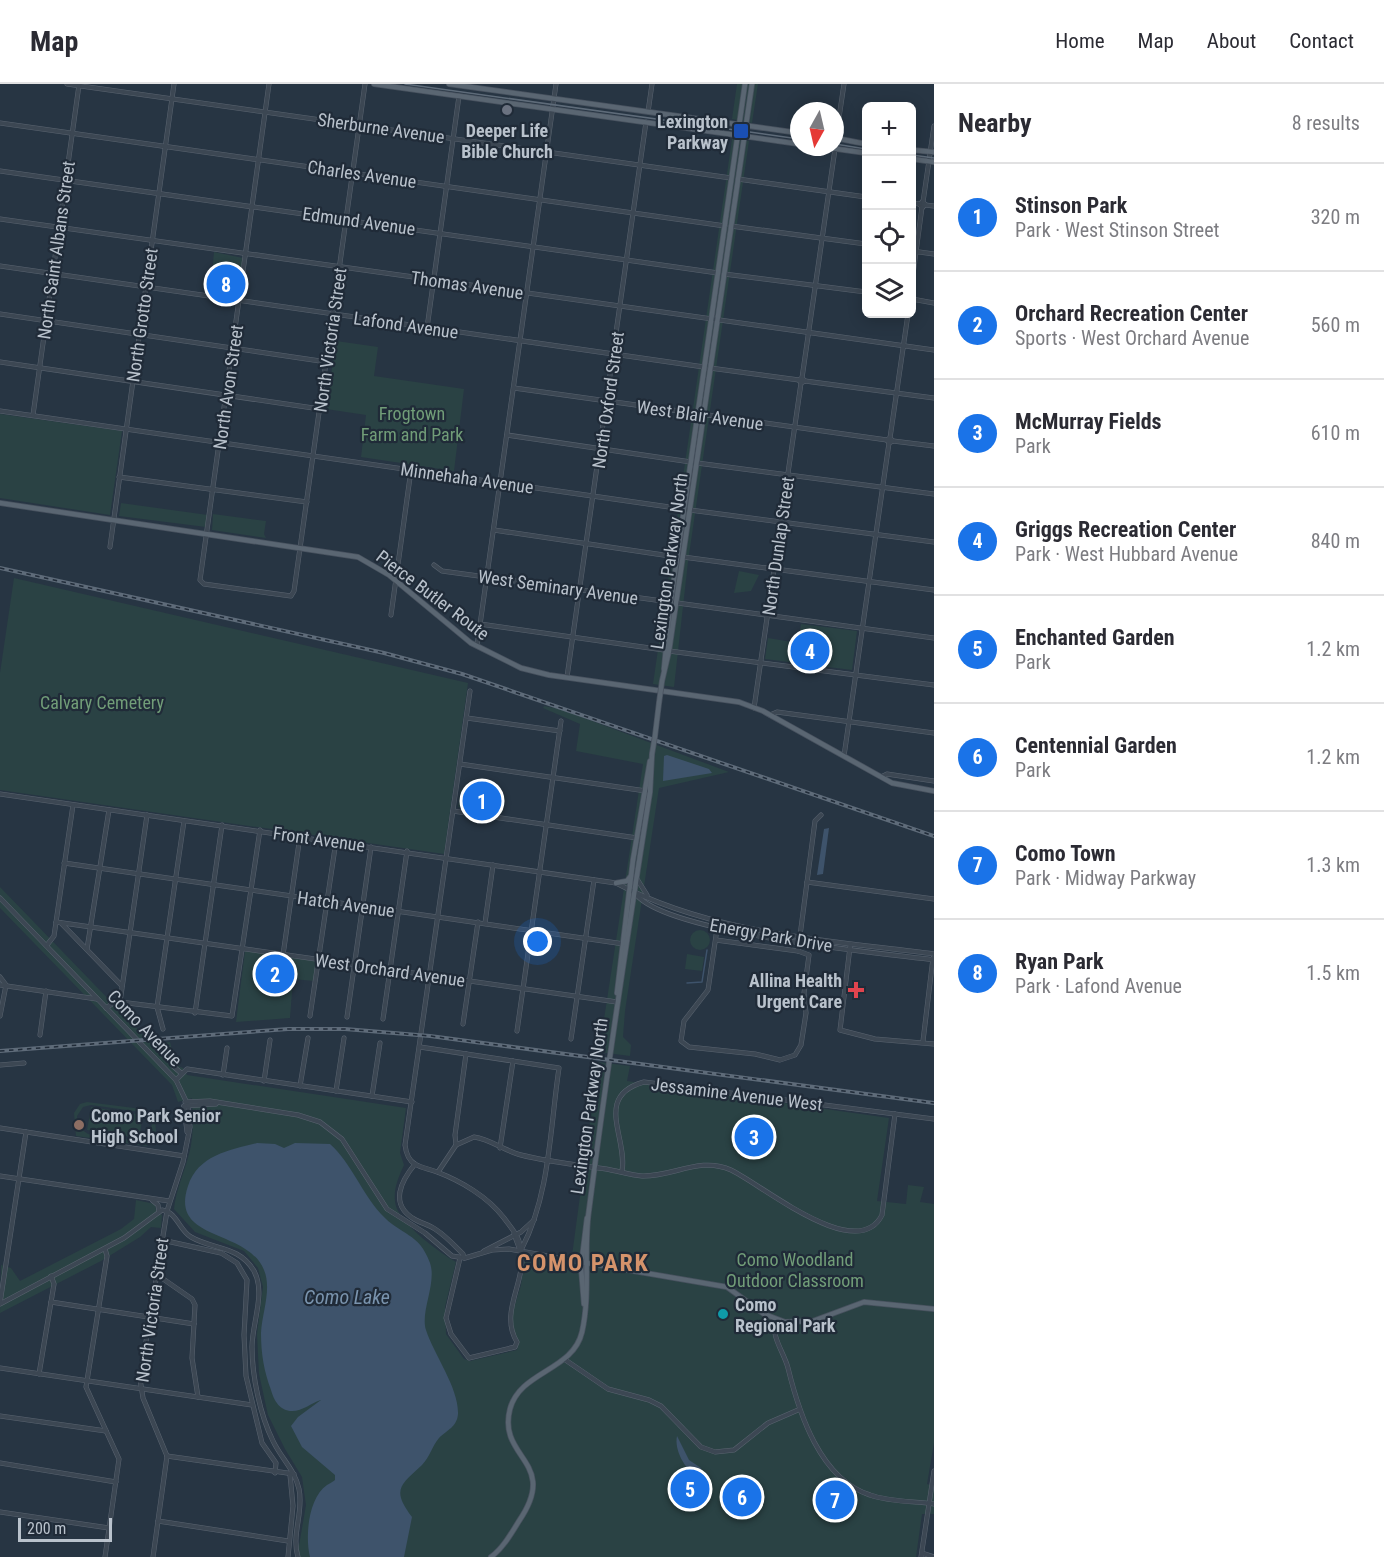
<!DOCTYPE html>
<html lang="en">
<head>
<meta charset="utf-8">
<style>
  :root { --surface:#fff; --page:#f2f2f3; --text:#2b2b33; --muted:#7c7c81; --line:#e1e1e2; --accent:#1a73e8 }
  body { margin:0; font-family:"Roboto Condensed",sans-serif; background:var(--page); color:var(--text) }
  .controls { position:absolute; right:18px; top:18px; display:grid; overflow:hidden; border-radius:9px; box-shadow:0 3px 15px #0003 }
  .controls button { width:54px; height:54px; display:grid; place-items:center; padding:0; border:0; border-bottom:2px solid var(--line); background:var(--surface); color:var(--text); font:30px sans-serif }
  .compass { position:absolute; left:790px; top:18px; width:54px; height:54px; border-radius:50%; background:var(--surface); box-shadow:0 3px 15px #0003; rotate:188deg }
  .scale { position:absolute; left:18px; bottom:15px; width:94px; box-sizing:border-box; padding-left:6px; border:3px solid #b9c2cc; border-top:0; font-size:16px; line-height:21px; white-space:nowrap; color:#b9c2cc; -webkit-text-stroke:4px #202b38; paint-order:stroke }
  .you { position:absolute; left:538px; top:858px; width:21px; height:21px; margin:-15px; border:4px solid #fff; border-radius:50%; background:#1a73e8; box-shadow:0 0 0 9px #1a73e833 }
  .badge { display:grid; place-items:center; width:39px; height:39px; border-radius:50%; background:var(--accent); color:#fff; font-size:20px; font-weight:700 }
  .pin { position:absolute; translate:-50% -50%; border:3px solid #fff; box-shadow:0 2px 6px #0006 }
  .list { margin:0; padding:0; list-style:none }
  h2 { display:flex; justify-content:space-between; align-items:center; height:78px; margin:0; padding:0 24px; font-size:26px }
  h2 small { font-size:20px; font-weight:400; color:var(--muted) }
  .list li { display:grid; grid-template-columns:39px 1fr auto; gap:18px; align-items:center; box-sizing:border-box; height:108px; padding:0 24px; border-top:2px solid var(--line) }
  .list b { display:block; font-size:22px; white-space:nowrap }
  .list p { margin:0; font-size:20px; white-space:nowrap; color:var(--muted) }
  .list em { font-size:20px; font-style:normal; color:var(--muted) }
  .icon { flex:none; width:33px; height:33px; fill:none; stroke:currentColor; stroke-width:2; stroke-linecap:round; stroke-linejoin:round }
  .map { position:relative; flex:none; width:934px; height:1473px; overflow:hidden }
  header { display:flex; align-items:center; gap:36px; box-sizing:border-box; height:84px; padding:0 30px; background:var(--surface); border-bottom:2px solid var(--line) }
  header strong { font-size:28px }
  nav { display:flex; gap:33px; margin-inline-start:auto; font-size:21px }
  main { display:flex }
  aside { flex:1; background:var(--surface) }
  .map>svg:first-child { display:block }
  .green { fill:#2a4244; fill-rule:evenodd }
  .water { fill:#3e536b }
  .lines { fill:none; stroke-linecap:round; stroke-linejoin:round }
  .stream { stroke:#3e536b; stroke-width:1.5 }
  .minor-casing { stroke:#5a6470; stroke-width:5 }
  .major-casing { stroke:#48525f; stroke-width:6 }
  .minor { stroke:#3c4753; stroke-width:4 }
  .major { stroke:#5a6672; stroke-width:4.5 }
  .tram { stroke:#5e6b79; stroke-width:1.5 }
  .rail-casing { stroke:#5e6b79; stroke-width:4 }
  .rail { stroke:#202b38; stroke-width:1.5; stroke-dasharray:4.5; stroke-linecap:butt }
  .major-bridge-casing { stroke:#48525f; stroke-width:6; stroke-linecap:butt }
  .major-bridge { stroke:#5a6672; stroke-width:4.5 }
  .worship-dot { fill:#6b7280; stroke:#202b38; stroke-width:2 }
  .transit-dot { fill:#1a4fb4; stroke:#202b38; stroke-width:2 }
  .health-dot { fill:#e0444e; stroke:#202b38; stroke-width:2 }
  .education-dot { fill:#8d6e63; stroke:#202b38; stroke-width:2 }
  .culture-dot { fill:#0f9aa8; stroke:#202b38; stroke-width:2 }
  .labels { text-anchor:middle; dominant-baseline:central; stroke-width:4.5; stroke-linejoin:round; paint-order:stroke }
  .poi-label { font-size:18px; font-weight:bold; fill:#b9c2cc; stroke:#202b38; text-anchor:end }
  .street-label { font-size:18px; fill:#b9c2cc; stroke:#202b38 }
  .park-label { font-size:18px; fill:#719d78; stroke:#202b38 }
  .water-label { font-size:20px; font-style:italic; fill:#7a94ae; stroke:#202b38 }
  .district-label { font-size:24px; font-weight:bold; letter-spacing:1.5px; fill:#d5936b; stroke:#202b38 }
</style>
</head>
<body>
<header>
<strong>Map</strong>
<nav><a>Home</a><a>Map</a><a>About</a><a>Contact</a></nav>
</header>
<main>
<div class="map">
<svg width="934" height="1473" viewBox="0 0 934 1473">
  <rect width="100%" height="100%" fill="#273543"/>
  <g class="green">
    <polygon points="737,0 758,0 752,39 732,35"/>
    <polygon points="732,55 749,57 688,478 674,603 653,600"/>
    <polygon points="214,168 243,174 236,214 210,211"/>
    <polygon points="336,257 378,263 374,292 464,305 454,387 361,373 366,331 326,325"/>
    <polygon points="0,330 122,347 110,431 0,414"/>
    <polygon points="121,419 208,431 206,443 119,432"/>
    <polygon points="213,430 266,437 264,450 266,454 212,446"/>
    <polygon points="739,487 759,491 751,507 734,509"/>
    <polygon points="14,494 468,599 444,770 0,706 0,589"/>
    <polygon points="801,540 857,547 852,586 765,575 768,554 798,559"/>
    <polygon points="544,622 560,625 729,688 659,704 625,927 623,953 631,961 630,972 599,968 643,680 576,667 580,640 543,624"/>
    <polygon points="461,706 505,712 502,729 458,723"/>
    <path d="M0,803l152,157 18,-2 6,23 7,3 4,7 219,33 -6,45 4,12c-6,13 -13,29 -7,44 8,18 43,44 59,53l-11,45 1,27 18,25 6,2 47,-11 2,-10 -5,-4 -4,-15 11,-36 4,-31 46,9 27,-201 32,4 -3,15 262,37 -12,83 29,3 2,-19 16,2 -4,15 14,2v239l-7,41 7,2v28h-12l-6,43h-619l9,-52 -4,-28 -17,-28 -17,-34 -9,-41 -2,-40 6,-47 -5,-19 -14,-17 -49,-19 -21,-23c2,-19 10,-36 15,-55 5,-17 4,-38 3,-56l-14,4 -6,-17 -172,-177z"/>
    <circle cx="700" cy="856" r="10"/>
    <polygon points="245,867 317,877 314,897 293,895 290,934 236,938"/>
    <polygon points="687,870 704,873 702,887 685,885"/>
    <path d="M87,1018l55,7 8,4 5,7 1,11 -9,15 -71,-10 -2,-23 6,-9zM91,1021l50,7 11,10 -1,11 -11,8 -52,-7 -10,-7 -1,-11 6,-9z"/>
    <polygon points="91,1023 143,1031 139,1054 87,1046"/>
    <polygon points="136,1116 155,1120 156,1126 162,1131 161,1144 151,1143 140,1153 101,1177 0,1229 1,1181 11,1184 20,1197 121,1145 134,1135"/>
  </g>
  <g class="water">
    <polygon points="667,671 709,685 712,689 663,697 664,672"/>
    <polygon points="829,744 823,790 817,791 824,745"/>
    <path d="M257,1059l18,1 9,4 11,-5 35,1c22,20 31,48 51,70 20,22 38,18 49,49 7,20 -10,49 -4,67 8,25 33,58 32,84 -1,13 -11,16 -19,24 -7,8 -9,19 -17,27 -23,21 -30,25 -10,52l-8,40h-94c-5,-20 -2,-59 17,-72 3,-2 6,-3 8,-5v-5l-33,-28 -11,-21 7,-9 23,-17c-10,3 -18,11 -29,11 -12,0 -18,-10 -21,-21 -7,-19 -10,-36 -10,-57 1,-20 11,-44 3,-63 -17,-42 -95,-28 -76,-84 10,-31 42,-36 69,-43z"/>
    <path d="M677,1352l12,24 12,8 -1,7 -4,1c-11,-7 -22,-26 -19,-40z"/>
  </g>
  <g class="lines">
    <polyline class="stream" points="687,899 702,898 707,866"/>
    <defs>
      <g id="minor">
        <polyline points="67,0 731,94"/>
        <polyline points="269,0 200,496 204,500 291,512 294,507 365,0"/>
        <polyline points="648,28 652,0"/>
        <polyline points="0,39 725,142"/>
        <polyline points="836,54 844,0"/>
        <polyline points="0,87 718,189"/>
        <polyline points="738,95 866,113"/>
        <polygon points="922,118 925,120 923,123 920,121"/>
        <polyline points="923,118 934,42"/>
        <polyline points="912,119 920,120"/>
        <polyline points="925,121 934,122"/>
        <polyline points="0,135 934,266"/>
        <polyline points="731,142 866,160"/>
        <polyline points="912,167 934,170"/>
        <polyline points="0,182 704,283"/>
        <polyline points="724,190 866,208"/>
        <polyline points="912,198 922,123"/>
        <polyline points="912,215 934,219"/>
        <polyline points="0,230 327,278"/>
        <polyline points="427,244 459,12"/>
        <polyline points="0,278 320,325"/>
        <polyline points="710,284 799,296"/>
        <polyline points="802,294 835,65"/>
        <polyline points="805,297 934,314"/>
        <polyline points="514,304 887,356"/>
        <polyline points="0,327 690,426 934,458"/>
        <polyline points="33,331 79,1"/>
        <polyline points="507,351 691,378"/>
        <polyline points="890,354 908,230"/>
        <polyline points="893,357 934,362"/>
        <polyline points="697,379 934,410"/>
        <polyline points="119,393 307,418"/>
        <polyline points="494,446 677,473"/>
        <polyline points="110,463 174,0"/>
        <polyline points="683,473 934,506"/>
        <polyline points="434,481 442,487 934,554"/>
        <polyline points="391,531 411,386"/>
        <polyline points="480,540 664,566"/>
        <polyline points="477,562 556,0"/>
        <polyline points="669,567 934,601"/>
        <polyline points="567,593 646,38"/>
        <polyline points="754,624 798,320 801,299 805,297 802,294 799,296 801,299"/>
        <polyline points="770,631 777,628 934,649"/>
        <polyline points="467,634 560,647"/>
        <polyline points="844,672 889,359 887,356 890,354 893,357 889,359"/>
        <polyline points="460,680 646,707"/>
        <polyline points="881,693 887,690 934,697"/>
        <path d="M0,710l616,89c96,51 210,57 318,71"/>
        <polyline points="453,727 637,754"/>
        <polyline points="64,779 624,860"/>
        <polyline points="637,795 647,811"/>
        <polyline points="807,798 934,815"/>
        <path d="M635,809c27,40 246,60 299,67"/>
        <polyline points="0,814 176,996 188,1021 190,1043 183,1078 167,1127 140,1295 143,1314 167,1372 153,1473"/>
        <polyline points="56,838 617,918"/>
        <polyline points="718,838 708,906 684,937 681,957 689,963 755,970 780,976 795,971 801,961 806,929 804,909 809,871 798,867 815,737 821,731"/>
        <polyline points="61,839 122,902"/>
        <polyline points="485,839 493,781"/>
        <polyline points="716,856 798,867"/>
        <polyline points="47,861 54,852 73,721"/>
        <polyline points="850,863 840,946 875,955 934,960"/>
        <polyline points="87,865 109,726"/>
        <polyline points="283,871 300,752"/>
        <polyline points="0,893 6,901 0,932"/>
        <polyline points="0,901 97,915"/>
        <polyline points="120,918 147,731"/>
        <polyline points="106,924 115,918 120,918 232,932 260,746"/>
        <polyline points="195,929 222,741"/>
        <polyline points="310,932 336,757"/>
        <polyline points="347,933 371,763"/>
        <polyline points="383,935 407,767"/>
        <polyline points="463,940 478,838"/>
        <polyline points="163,945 157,923 184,737"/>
        <polyline points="517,947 561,637"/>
        <polyline points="40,951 46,907"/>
        <polyline points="571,955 594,796"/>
        <polyline points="923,957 933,874"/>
        <path d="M420,963l139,21c-9,60 -9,126 -37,180"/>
        <polyline points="169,965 173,982 181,989"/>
        <polyline points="0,981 24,979"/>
        <polyline points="223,991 227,964"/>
        <polyline points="176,996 187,985 412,1018"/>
        <polyline points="264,997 270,956"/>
        <polyline points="300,1002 308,954"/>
        <polyline points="336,1007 344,954"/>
        <polyline points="372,1012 380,959"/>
        <polyline points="185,1018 210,1017 298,1031 320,1038 342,1055 387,1125 425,1149 452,1172 465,1174 492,1166 509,1165 581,1178"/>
        <polyline points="184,1022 216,1020"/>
        <polyline points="184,1022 187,1048"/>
        <polyline points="0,1044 184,1072"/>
        <polyline points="456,1061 455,1051 466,970"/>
        <polyline points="500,1064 513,977"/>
        <path d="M415,1080c-14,17 -26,40 -1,55 7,4 15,6 21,10 11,7 19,16 28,25l1,4"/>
        <path d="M622,1087c6,-33 -29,-75 22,-89l290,37"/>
        <path d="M438,1088l18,-27 18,-8c16,2 31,14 47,18 28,7 57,10 85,14 12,2 24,6 36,7 31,1 58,-20 89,-6 30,14 126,95 151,45l13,-101"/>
        <polyline points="0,1092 169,1117"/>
        <polyline points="152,1116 158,1121 159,1128"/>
        <polyline points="514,1150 520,1166"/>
        <polyline points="162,1156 221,1169 237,1179 247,1196 244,1251 246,1292 262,1359 276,1379 275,1389"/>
        <polyline points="484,1167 521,1148 534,1136"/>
        <path d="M460,1174l-14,60 5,16 18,24 46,-11 2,-5c-20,-33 15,-65 2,-101 -2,-7 -10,-16 -15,-23 -16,-21 -43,-37 -67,-46 -7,-3 -16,-4 -22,-8 -7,-4 -9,-11 -10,-19l65,-454"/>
        <polyline points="156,1190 192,1215 195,1221 192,1274 198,1313"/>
        <polyline points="51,1218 194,1240"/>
        <polyline points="0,1219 26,1048"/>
        <path d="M0,1220l124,-66 38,-28c15,2 17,20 29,27 22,13 48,8 63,34 12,22 -2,52 -2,76 0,29 8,68 21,94 8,17 22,29 26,48 5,23 -8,46 -1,68"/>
        <path d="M776,1236c-6,16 8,32 12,48 11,45 32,111 82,127 20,7 43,6 64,9"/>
        <polyline points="564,1275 608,1305 649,1316 661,1322 701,1363 715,1368 734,1366 768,1339 798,1326"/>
        <polyline points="0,1284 252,1321"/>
        <polyline points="39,1290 54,1200 51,1192"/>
        <polyline points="0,1332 106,1347"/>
        <polyline points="167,1372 294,1390"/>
        <polyline points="0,1379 116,1398"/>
        <polyline points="0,1428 109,1444"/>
        <polyline points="158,1437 288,1457"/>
        <polyline points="922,1469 934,1473"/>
        <polyline points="105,1473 119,1375 86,1303 107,1172 105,1165"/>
        <polyline points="288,1473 293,1422 290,1391"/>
        <polyline points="921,1473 934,1387"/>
      </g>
      <g id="major">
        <polyline points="374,0 799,60"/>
        <polyline points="449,0 799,49"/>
        <polyline points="835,54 866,60"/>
        <polyline points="823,63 866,69"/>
        <polyline points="912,66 934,68"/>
        <polyline points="912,75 934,78"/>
        <polyline points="0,419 358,473 389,491 471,559 521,584 549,591 739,618 763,627 892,699 934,707"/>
        <polyline points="664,585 670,523 745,0"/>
        <polyline points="662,597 669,567 752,0"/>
        <polyline points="655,652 659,619"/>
        <polyline points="616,799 627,797 630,793"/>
        <polyline points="617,909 633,776 650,677"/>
        <polyline points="581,1178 727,1203 764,1230 785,1238 813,1237 864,1218 934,1225"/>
        <polyline points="584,1220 581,1183 587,1134"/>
        <path d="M491,1473c12,-9 20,-23 28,-36 41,-60 -22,-62 -9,-112 10,-38 63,-38 72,-77 9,-40 1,-81 7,-122 18,-140 39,-279 61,-418l2,-38"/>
      </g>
    </defs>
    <use href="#minor" class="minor-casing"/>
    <use href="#major" class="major-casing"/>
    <use href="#minor" class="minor"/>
    <use href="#major" class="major"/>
    <g class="tram">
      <polyline points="405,0 799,55"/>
      <polyline points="835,60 866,65"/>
      <polyline points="912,71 934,74"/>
    </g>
    <defs>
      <g id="rail">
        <polyline points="0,484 384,569 462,590 934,752"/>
        <polyline points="0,967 288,945 345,945 430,952 934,1019"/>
      </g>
    </defs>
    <use href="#rail" class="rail-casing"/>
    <use href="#rail" class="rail"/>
    <defs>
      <g id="major-bridge">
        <polyline points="659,619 662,597"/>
        <polyline points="652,670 655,652"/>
      </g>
    </defs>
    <use href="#major-bridge" class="major-bridge-casing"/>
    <use href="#major-bridge" class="major-bridge"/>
  </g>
  <circle class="worship-dot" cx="507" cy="26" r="6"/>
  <rect class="transit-dot" x="733" y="39" width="16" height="16" rx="3"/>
  <path class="health-dot" d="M853 897h6v6h6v6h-6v6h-6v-6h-6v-6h6z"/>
  <circle class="education-dot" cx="79" cy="1041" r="6"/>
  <circle class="culture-dot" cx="723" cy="1230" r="6"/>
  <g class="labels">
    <g class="poi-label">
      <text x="728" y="37">Lexington<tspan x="728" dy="21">Parkway</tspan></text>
      <text x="507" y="46" text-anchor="middle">Deeper Life<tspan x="507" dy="21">Bible Church</tspan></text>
      <text x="842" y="896">Allina Health<tspan x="842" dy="21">Urgent Care</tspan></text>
      <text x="91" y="1031" text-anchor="start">Como Park Senior<tspan x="91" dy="21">High School</tspan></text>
      <text x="735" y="1220" text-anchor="start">Como<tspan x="735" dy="21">Regional Park</tspan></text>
    </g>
    <g class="street-label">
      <text transform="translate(381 44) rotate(8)">Sherburne Avenue</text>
      <text transform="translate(362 90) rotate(8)">Charles Avenue</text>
      <text transform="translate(359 137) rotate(8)">Edmund Avenue</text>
      <text transform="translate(56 166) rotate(-82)">North Saint Albans Street</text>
      <text transform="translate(467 201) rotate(8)">Thomas Avenue</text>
      <text transform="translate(142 231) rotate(-82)">North Grotto Street</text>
      <text transform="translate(406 241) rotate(8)">Lafond Avenue</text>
      <text transform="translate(330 256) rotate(-82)">North Victoria Street</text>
      <text transform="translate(228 303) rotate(-82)">North Avon Street</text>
      <text transform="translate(608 316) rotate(-82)">North Oxford Street</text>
      <text transform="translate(700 331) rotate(8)">West Blair Avenue</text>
      <text transform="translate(467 394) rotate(8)">Minnehaha Avenue</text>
      <text transform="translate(778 462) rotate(-82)">North Dunlap Street</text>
      <text transform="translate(669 477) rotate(-82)">Lexington Parkway North</text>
      <text transform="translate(558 503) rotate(8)">West Seminary Avenue</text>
      <text transform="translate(433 511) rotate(37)">Pierce Butler Route</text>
      <text transform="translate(319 755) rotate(8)">Front Avenue</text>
      <text transform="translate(346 820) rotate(8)">Hatch Avenue</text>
      <text transform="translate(771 851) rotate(10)">Energy Park Drive</text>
      <text transform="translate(390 886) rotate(8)">West Orchard Avenue</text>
      <text transform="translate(145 944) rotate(46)">Como Avenue</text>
      <text transform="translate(737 1010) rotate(7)">Jessamine Avenue West</text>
      <text transform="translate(589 1022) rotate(-82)">Lexington Parkway North</text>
      <text transform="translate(152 1226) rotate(-82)">North Victoria Street</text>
    </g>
    <g class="park-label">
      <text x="412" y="329">Frogtown<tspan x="412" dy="21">Farm and Park</tspan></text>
      <text x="102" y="618">Calvary Cemetery</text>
      <text x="795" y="1175">Como Woodland<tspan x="795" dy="21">Outdoor Classroom</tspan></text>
    </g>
    <g class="water-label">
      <text x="347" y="1213">Como Lake</text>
    </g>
    <g class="district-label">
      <text x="583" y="1179">COMO PARK</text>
    </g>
  </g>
</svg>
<div class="controls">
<button>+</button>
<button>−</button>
<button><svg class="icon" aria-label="locate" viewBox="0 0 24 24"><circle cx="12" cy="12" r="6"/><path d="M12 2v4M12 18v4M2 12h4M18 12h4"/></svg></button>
<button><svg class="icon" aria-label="layers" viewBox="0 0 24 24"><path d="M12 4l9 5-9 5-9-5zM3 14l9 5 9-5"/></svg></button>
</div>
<svg class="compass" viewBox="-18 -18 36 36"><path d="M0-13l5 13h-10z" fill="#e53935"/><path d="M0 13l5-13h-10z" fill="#7c7c81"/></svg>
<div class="scale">200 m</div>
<div class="you"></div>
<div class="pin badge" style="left:482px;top:717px">1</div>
<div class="pin badge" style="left:275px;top:890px">2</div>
<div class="pin badge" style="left:754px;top:1053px">3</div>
<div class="pin badge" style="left:810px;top:567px">4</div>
<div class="pin badge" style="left:690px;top:1405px">5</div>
<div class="pin badge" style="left:742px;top:1413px">6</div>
<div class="pin badge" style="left:835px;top:1416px">7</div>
<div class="pin badge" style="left:226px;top:200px">8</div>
</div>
<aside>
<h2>Nearby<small>8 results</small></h2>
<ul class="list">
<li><span class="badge">1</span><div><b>Stinson Park</b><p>Park · West Stinson Street</p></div><em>320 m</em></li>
<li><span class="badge">2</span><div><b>Orchard Recreation Center</b><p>Sports · West Orchard Avenue</p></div><em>560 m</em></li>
<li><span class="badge">3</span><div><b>McMurray Fields</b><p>Park</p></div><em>610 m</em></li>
<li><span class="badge">4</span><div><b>Griggs Recreation Center</b><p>Park · West Hubbard Avenue</p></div><em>840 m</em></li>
<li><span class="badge">5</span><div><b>Enchanted Garden</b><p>Park</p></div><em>1.2 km</em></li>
<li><span class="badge">6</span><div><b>Centennial Garden</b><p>Park</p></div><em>1.2 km</em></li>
<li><span class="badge">7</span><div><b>Como Town</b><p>Park · Midway Parkway</p></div><em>1.3 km</em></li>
<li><span class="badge">8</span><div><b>Ryan Park</b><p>Park · Lafond Avenue</p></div><em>1.5 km</em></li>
</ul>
</aside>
</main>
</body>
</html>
